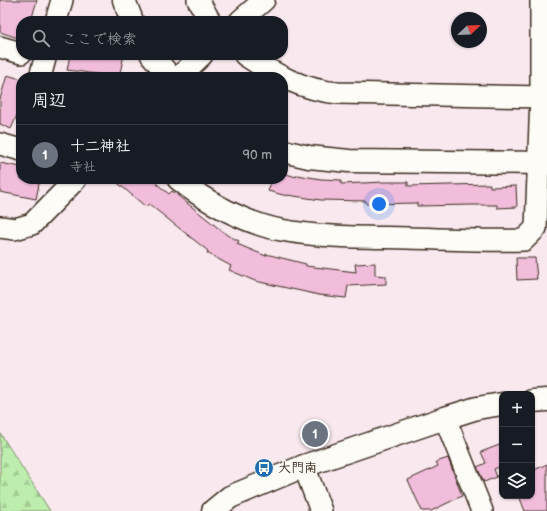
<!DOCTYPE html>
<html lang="ja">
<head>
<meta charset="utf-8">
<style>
  :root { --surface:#171b24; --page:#242831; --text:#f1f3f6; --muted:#9ea1a6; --line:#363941; --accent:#db2777 }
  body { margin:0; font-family:"Balsamiq Sans","Klee One",sans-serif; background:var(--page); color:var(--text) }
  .controls { position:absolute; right:12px; bottom:12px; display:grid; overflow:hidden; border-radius:8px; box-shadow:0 1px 3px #0004 }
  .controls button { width:36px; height:36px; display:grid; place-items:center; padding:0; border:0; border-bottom:1px solid var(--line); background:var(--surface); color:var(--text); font:20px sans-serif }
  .compass { position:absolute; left:451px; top:12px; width:36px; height:36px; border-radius:50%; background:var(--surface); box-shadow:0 1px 3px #0004; rotate:67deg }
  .you { position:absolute; left:379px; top:204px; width:14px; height:14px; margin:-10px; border:3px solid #fff; border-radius:50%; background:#1a73e8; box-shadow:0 0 0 6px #1a73e833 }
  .badge { display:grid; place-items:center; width:26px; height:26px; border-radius:50%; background:var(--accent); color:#fff; font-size:13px; font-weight:700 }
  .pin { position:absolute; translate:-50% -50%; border:2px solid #fff; box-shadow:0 1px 4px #0006 }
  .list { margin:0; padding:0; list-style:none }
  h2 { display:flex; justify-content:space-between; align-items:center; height:52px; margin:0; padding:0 16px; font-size:17px }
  h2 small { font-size:13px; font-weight:400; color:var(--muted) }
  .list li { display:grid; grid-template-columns:26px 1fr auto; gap:12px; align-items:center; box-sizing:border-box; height:60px; padding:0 16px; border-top:1px solid var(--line) }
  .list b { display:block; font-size:15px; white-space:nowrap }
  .list p { margin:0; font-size:13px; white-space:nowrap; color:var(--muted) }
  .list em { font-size:13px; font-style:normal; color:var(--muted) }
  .icon { flex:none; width:22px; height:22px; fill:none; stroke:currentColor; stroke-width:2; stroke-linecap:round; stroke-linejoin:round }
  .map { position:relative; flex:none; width:547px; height:511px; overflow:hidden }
  .search { position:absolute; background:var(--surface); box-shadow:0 1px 3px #0004; left:16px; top:16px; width:272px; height:44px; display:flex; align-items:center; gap:10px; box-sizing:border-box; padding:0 14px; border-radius:16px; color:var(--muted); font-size:15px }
  .panel { position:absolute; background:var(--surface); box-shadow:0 1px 3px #0004; left:16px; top:72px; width:272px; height:112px; border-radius:16px }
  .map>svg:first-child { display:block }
  .forest { fill:url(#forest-firs); stroke:#7c8c66 }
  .building { fill:#f1bddb; stroke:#3b2a1e }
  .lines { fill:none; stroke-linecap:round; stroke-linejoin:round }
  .street-casing { stroke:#3b2a1e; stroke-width:24 }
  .secondary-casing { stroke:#3b2a1e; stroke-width:25 }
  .street { stroke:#fdfcf7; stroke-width:21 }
  .secondary { stroke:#fdfcf7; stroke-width:22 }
  .labels { text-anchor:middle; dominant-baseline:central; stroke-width:3; stroke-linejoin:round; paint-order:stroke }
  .poi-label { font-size:13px; font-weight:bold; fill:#3b2a1e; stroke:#fdfcf7; text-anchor:start }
</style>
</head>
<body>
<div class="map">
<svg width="547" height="511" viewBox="0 0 547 511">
  <defs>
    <pattern id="forest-firs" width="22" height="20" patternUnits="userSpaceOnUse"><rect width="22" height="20" fill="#bdeead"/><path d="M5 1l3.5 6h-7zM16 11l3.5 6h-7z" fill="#a3cc94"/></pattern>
  </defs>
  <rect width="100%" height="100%" fill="#f9e9ef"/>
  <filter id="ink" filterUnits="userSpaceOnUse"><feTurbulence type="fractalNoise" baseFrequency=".025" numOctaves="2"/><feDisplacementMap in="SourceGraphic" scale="8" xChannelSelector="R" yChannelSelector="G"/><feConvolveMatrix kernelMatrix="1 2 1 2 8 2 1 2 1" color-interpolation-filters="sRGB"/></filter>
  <g filter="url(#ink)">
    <polygon class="forest" points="0,433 50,511 0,511"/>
    <g class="building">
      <polygon points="0,0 37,0 31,21 21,21 21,39 0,32"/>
      <polygon points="70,55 124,55 119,77 67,70"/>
      <polygon points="7,75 21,79 21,106 11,129 0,124 0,99"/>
      <polygon points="0,163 21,167 21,179 40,179 36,199 0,192"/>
      <polygon points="283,173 296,177 297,175 321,179 341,180 341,184 384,182 408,182 408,186 490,184 490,187 516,186 517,207 497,208 497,205 472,205 417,206 417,203 366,204 366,201 321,200 287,195 287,196 268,191 272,179 283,179"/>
      <polygon points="113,179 151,179 169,194 172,191 227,235 239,241 237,244 266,256 266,254 306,264 306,266 356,272 355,264 375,263 375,275 386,276 386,284 348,286 346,298 319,295 255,281 229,270 231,266 207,253 208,251 174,224 149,204 146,207"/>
      <polygon points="516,258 535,258 537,279 517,280"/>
      <polygon points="502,444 502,466 494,469 497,477 484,482 477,467 486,463 481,452"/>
      <polygon points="448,458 462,496 431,511 422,511 408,480 438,466 436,462"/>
      <polygon points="547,464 547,511 525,511 519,496 532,496 532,471"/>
    </g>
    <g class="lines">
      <defs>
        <g id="street">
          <polyline points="198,0 210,21"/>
          <polyline points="56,21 62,0"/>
          <polyline points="240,21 264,0"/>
          <polyline points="0,47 21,53"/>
          <path d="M245,55c28,19 58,35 93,38l209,4"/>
          <polyline points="40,77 46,55"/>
          <polyline points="179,77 202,55"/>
          <polyline points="0,144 21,150"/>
          <path d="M178,179c26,22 69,45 103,51 42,8 85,7 127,8 39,1 78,3 116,2l12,-12 5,-131v-97"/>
          <polyline points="0,227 15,229 32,224 76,179"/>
          <polyline points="445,418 482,511"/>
          <polyline points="304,466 321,511"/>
        </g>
        <g id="secondary">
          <polyline points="124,0 132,21"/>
          <polyline points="152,55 170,77"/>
          <polyline points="283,151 309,157 349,161 547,163"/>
          <polyline points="532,401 547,400"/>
          <polyline points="213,511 230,497 304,466 445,418 477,408 502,404"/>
        </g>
      </defs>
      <use href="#street" class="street-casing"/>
      <use href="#secondary" class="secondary-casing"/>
      <use href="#street" class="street"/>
      <use href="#secondary" class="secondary"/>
    </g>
  </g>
  <defs>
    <symbol id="bus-disc" viewBox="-11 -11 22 22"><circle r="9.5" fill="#1f6fb2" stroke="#fdfcf7"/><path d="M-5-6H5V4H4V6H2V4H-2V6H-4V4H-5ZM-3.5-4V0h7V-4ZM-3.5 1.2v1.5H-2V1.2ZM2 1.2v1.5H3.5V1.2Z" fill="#fff"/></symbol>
  </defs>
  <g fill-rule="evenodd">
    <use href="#bus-disc" x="253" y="457" width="22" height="22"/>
  </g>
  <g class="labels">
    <g class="poi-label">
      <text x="278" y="468">大門南</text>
    </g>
  </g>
</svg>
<div class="controls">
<button>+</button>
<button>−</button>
<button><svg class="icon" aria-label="layers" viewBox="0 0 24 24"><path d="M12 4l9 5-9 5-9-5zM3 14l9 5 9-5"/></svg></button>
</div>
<svg class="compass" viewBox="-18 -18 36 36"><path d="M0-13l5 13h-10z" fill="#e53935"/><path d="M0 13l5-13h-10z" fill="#9ea1a6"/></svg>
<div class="you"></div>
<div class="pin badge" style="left:315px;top:434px;background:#6b7280">1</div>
<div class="search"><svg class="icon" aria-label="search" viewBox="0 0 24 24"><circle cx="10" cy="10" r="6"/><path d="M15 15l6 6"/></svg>ここで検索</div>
<section class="panel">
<h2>周辺<small></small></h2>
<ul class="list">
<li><span class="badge" style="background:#6b7280">1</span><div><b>十二神社</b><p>寺社</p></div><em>90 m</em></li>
</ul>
</section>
</div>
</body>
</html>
